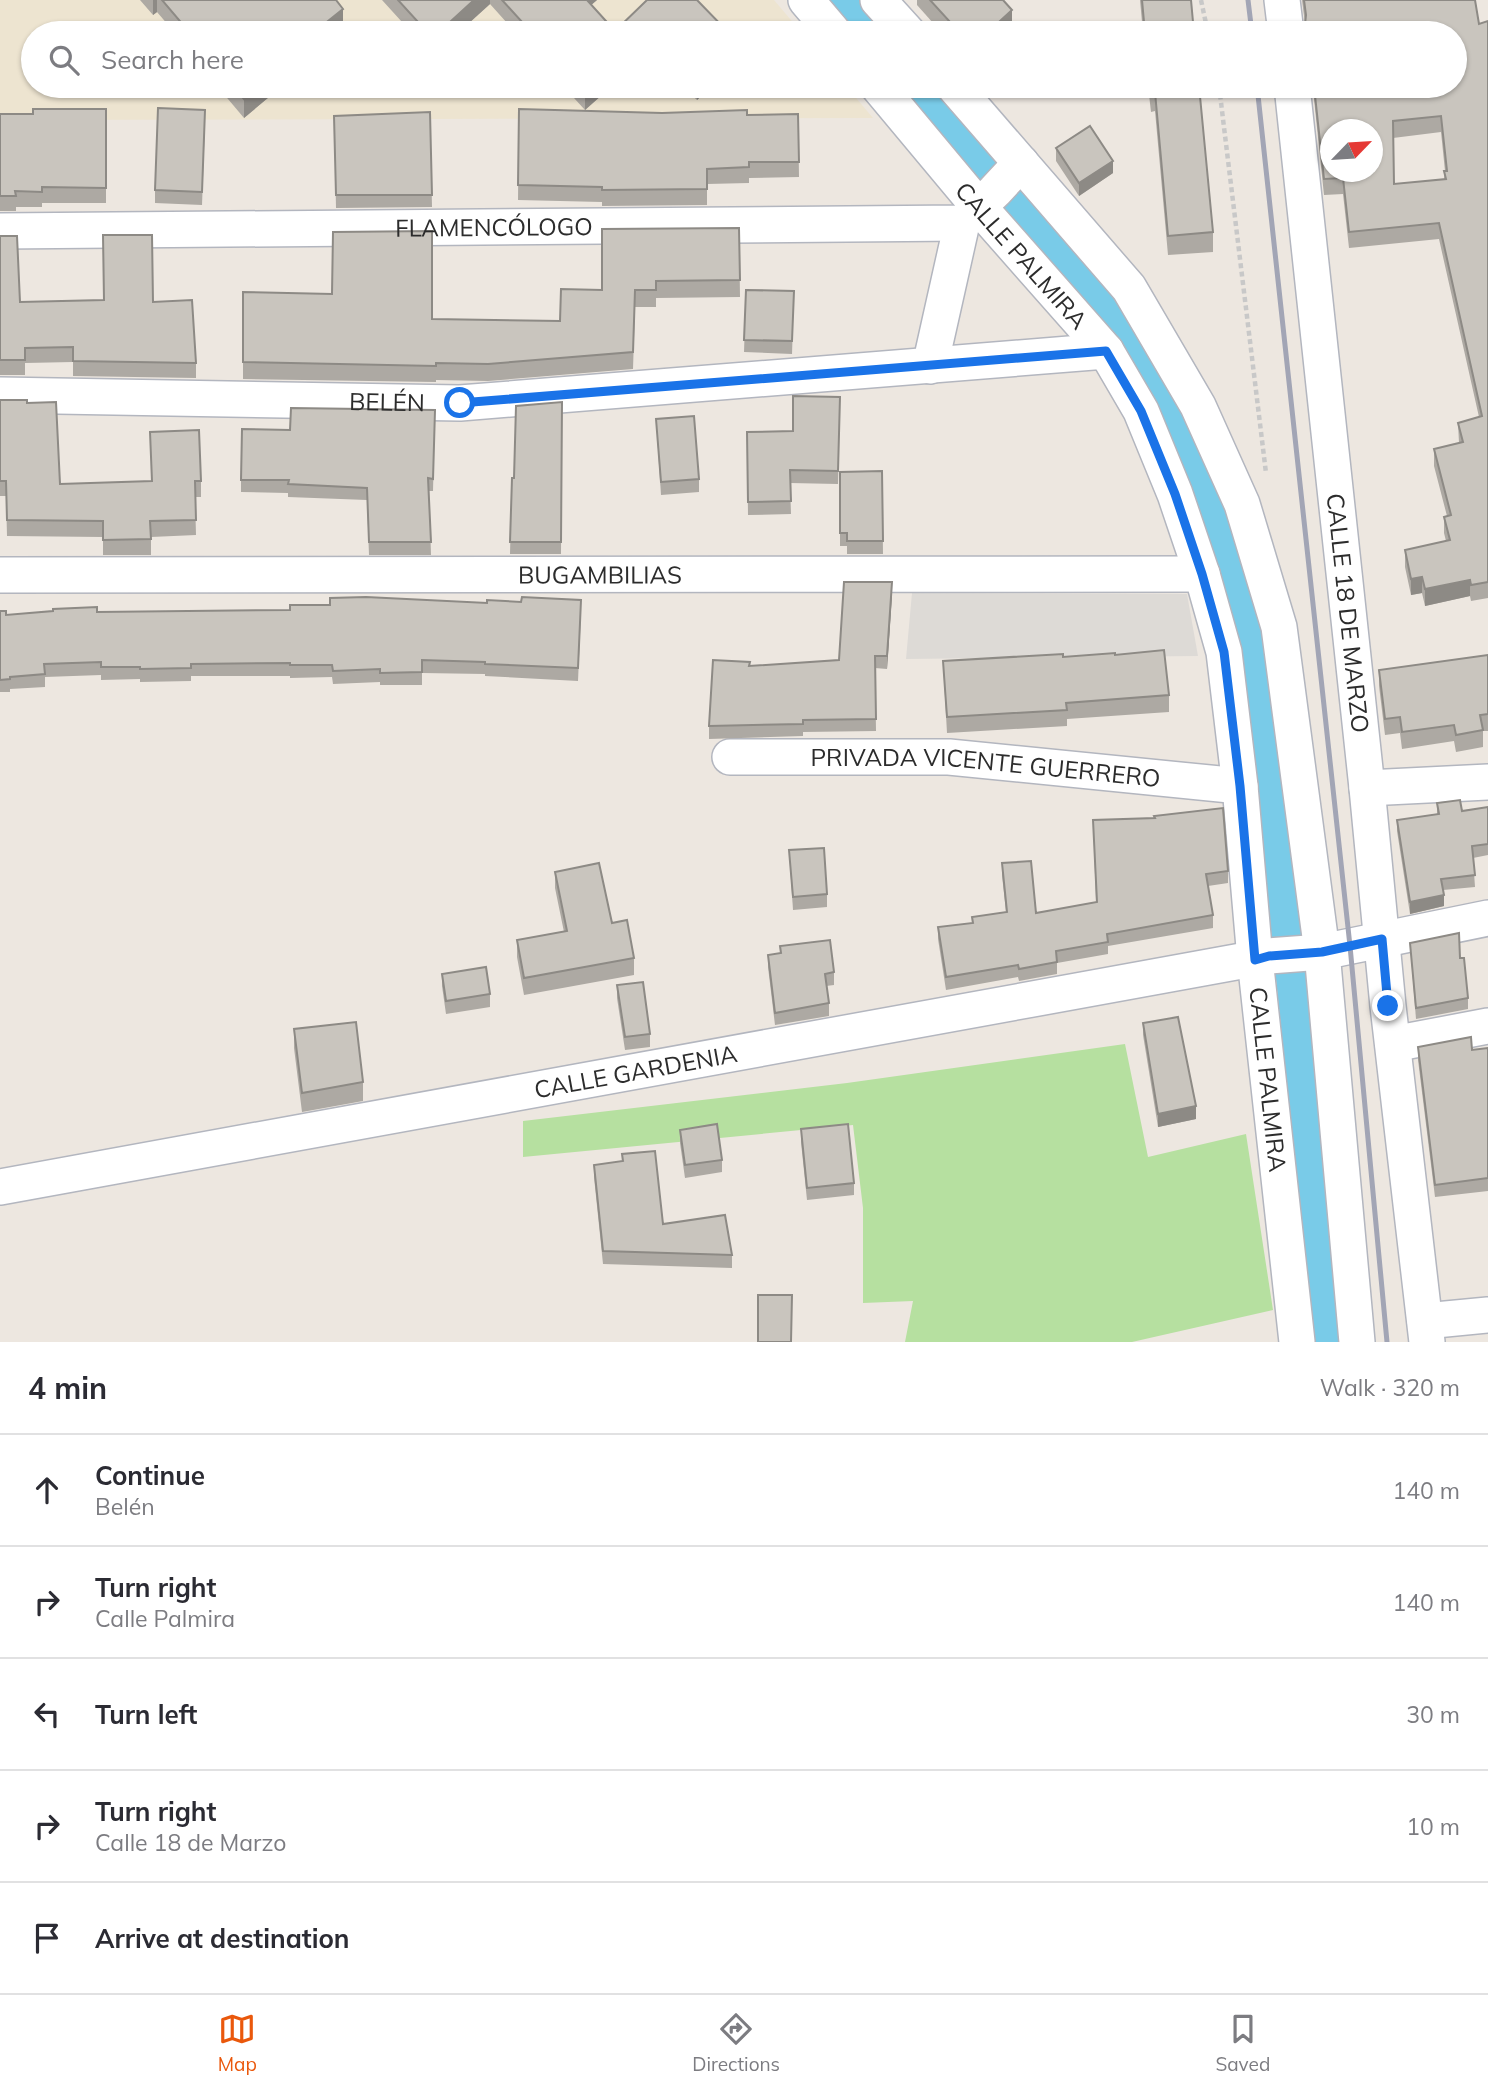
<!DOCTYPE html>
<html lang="en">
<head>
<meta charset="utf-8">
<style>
  :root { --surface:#fff; --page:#f2f2f3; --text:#2b2b33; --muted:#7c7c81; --line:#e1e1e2; --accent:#ea580c }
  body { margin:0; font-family:Mulish,sans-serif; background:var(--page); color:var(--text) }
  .compass { position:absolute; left:1320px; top:119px; width:63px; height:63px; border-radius:50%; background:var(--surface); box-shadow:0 2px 5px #0004; rotate:65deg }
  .stop { position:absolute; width:21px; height:21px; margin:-16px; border:5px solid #1a73e8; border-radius:50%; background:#fff }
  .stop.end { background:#1a73e8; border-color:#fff; box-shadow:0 2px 7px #0008 }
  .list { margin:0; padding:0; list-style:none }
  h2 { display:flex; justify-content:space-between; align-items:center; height:91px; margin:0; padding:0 28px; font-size:30px }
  h2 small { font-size:23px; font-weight:400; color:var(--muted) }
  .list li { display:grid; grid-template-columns:46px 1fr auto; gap:21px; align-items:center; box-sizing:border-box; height:112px; padding:0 28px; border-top:2px solid var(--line) }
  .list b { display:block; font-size:26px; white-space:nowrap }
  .list p { margin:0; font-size:23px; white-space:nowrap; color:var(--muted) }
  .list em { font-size:23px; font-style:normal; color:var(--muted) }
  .icon { flex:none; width:38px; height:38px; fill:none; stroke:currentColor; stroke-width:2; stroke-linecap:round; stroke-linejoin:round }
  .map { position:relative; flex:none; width:1488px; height:1342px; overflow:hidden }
  .search { position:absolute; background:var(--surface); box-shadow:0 2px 5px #0004; left:21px; right:21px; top:21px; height:77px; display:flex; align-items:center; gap:18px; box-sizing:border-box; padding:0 24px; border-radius:38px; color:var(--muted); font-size:26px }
  .sheet { height:651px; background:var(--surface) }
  nav { display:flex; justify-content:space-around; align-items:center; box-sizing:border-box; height:98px; border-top:2px solid var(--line); background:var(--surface); font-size:19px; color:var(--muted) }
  nav a { display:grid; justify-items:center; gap:4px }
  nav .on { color:var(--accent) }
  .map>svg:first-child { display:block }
  .education { fill:#ede4d0 }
  .green { fill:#b6e0a0 }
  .plaza { fill:#dddad6 }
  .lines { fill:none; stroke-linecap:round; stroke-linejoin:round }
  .canal { stroke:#79cbe8; stroke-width:33 }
  .street-casing { stroke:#b3b6bf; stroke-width:38 }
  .path { stroke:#c8c8c8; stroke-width:4.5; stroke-dasharray:5 3.5; stroke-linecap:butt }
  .street { stroke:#fff; stroke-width:35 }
  .rail { stroke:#a2a5b5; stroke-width:5 }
  .wall { fill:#ada9a3; fill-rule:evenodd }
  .shaded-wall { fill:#8d8a85 }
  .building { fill:#c9c5be; stroke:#8d8a85; stroke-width:2; fill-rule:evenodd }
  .route { stroke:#1a73e8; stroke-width:9 }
  .labels { text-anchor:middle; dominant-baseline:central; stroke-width:5; stroke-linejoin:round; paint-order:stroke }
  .street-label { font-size:24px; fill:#2c2c2c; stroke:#fff }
</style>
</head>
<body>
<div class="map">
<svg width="1488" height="1342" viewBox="0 0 1488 1342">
  <rect width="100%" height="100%" fill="#ede7e0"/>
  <polygon class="education" points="0,0 774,0 802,33 33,33 33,86 846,86 873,118 0,120"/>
  <polygon class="green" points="1125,1044 1148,1157 1246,1134 1273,1310 1132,1342 905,1342 913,1301 863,1303 863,1208 853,1125 523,1157 523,1121 847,1083"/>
  <polygon class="plaza" points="912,593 1187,594 1198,656 906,659"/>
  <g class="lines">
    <g class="canal">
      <polyline points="839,0 867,33"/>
      <polyline points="913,86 1118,324 1174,409 1218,515 1258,644 1330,1342"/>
    </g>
    <defs>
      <g id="street">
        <polyline points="806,0 834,33"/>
        <polyline points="878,0 908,33"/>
        <polyline points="1282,0 1286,33"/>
        <path id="s1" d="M878,86l101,121 127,144 35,60 34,83 27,80 22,78 16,134 15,173 42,383"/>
        <polyline points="954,86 1129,288 1198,406 1242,504 1279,627 1322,952 1357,1342"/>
        <path id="s2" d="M1292,86l75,702 21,218 39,336"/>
        <path id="s3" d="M0,231l962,-8 33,-32 26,-28"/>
        <polyline points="930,366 962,223"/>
        <path id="s4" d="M0,395l460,8 646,-52"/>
        <path id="s5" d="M0,575l1202,-1"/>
        <path id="s6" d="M730,757h219l291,29"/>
        <polyline points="1367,788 1488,782"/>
        <polyline points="1393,1044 1488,1026"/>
        <path id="s7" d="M0,1187l1269,-231 53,-4 166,-34"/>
        <polyline points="1425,1321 1488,1315"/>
      </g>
    </defs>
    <use href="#street" class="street-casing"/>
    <g class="path">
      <polyline points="1201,0 1208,33"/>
      <polyline points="1219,86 1266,473"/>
    </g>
    <use href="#street" class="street"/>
    <g class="rail">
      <polyline points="1248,0 1252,33"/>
      <polyline points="1257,86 1350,946 1387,1342"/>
    </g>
  </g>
  <g class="wall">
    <polygon points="140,0 336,0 343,27 336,33 175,33 157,12 153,15"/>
    <polygon points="382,0 597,0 591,5 615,31 729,33 516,33 490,4 458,33 412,33"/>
    <polygon points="917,0 1003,0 1012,30 1009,33 942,33 917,5"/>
    <polygon points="1140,0 1191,0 1194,33 1143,33"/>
    <path d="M1302,0h173l4,24 9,-3v577l-17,3 -1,-5 -45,10 -3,-13 -11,2 -6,-28v-17l41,-9 -2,-8v-16l3,-1 -13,-50v-17l25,-6 -1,-20 21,-6 -40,-178 -90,9 -6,-54 -19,1 -10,-96v-13h141l-150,-62zM1441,132l4,39 -1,8 -50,5 -1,-46z"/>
    <polygon points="217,86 281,86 281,87 244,118"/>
    <polygon points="563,86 612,86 585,110"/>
    <polygon points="682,86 712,86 697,100"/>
    <polygon points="1148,86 1199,86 1213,232 1213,252 1168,255 1155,111 1151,112"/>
    <polygon points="106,109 106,203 42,203 42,207 16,207 16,211 0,211 0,114 33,114"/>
    <polygon points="519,109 747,115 798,114 799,177 749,178 749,183 707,184 707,205 602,206 602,202 518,200"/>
    <polygon points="430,112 432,207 336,208 334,116"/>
    <polygon points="205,123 202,205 155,203 155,190"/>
    <polygon points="1056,148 1113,173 1079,196 1056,161"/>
    <polygon points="739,228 740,297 656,298 656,307 635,307 633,369 488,381 436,380 436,382 243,379 243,292 332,294 432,319 560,321 602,290"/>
    <polygon points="0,236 20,302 153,302 196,363 196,378 73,376 73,362 25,363 25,375 0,375"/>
    <polygon points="746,290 794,291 792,354 744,352"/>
    <polygon points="840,397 838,484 790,483 791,514 748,515 747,432 793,431"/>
    <polygon points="0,400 27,403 60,484 201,481 201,497 195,497 196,535 151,537 151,555 103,555 103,537 7,536 6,496 0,496"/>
    <polygon points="562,402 561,554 510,554 512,478 514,478"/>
    <polygon points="435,410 433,491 429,491 431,555 369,555 367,500 288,497 288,493 241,492 241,480 290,430"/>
    <polygon points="656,419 699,479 699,492 661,495"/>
    <polygon points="882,471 883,554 847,554 847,546 840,546 840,472"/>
    <polygon points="892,594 887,669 875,668 876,731 803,732 803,736 709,739 709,726 749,666 839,660"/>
    <polygon points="0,611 6,615 97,612 581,612 578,681 485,676 485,674 422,673 422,685 380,685 380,682 333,684 332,677 290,678 290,676 191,676 191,681 140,682 140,679 101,680 101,675 45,677 45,687 10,689 10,692 0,692"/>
    <polygon points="1115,655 1169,695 1169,712 1067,719 1067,726 947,733 943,661"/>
    <polygon points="1488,655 1488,731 1483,731 1483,747 1456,752 1454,741 1402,749 1400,733 1385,735 1379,686 1379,670"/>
    <polygon points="1437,803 1462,811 1488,807 1488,855 1473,858 1475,887 1443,890 1444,906 1410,914 1397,831 1397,820 1437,814"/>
    <polygon points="1093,820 1228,871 1228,883 1208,886 1213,915 1213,928 1108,946 1108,954 1057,963 1057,974 1019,981 1018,977 946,990 938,939 938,927 972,923 1006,912 1002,875 1002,863 1036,913 1096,902"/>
    <polygon points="789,850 827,894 827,907 793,910"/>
    <polygon points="555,872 612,923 634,958 634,975 524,995 517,957 517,940 564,932 555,888"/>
    <polygon points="1410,943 1460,958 1468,998 1468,1009 1416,1019"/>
    <polygon points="780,946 834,972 834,985 826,986 829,1003 829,1016 775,1025 768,967 768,955 780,953"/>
    <polygon points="442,974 490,994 490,1007 446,1014 442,986"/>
    <polygon points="617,985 650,1034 650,1047 625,1050 617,998"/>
    <polygon points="1143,1023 1196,1119 1158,1127 1143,1035"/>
    <polygon points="294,1029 363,1082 363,1101 302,1112 294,1048"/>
    <polygon points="1418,1047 1472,1050 1488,1048 1488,1191 1435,1197 1418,1060"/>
    <polygon points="801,1129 854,1183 854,1195 807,1200 801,1142"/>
    <polygon points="680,1130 722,1160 722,1172 685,1178 680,1143"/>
    <polygon points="622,1154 663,1224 732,1255 732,1268 603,1264 594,1177 594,1165 622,1162"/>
  </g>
  <g class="shaded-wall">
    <polygon points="153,0 157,0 157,12 153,15"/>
    <polygon points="474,0 490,0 490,4 458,33 438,33"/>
    <polygon points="582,0 597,0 582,13"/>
    <polygon points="343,9 343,27 336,33 313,33"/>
    <polygon points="1012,10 1012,30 1009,33 987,33"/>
    <polygon points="260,86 281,86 281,87 244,118 244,99"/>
    <polygon points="592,86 612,86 585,110 585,92"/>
    <polygon points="697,86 712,86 697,100"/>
    <polygon points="1113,161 1113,173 1079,196 1079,183"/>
    <polygon points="1422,577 1422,593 1411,595 1411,579"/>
    <polygon points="1470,580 1470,596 1425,606 1425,589"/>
    <polygon points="892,582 892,594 887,669 887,656"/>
    <polygon points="1444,895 1444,906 1410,914 1410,902"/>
    <polygon points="1196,1106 1196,1119 1158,1127 1158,1114"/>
  </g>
  <g class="building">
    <polygon points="162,0 336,0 343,9 313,33 190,33"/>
    <polygon points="398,0 474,0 438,33 428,33"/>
    <polygon points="502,0 587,0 615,31 647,0 697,0 729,33 532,33"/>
    <polygon points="930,0 1003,0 1012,10 987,33 960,33"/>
    <polygon points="1142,0 1191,0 1194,33 1145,33"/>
    <path d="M1304,0h171l4,24 9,-3v561l-17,3 -1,-5 -45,9 -3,-12 -11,2 -6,-29 45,-10 -6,-23 7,-2 -17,-66 29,-7 -5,-19 24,-7 -43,-193 -90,9 -6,-54 -19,1 -10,-93h141v-53h-154v-4l4,-5 1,-9zM1441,116l6,55h-3l2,8 -52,5 -1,-63zM1331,130h42v42h-42z"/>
    <polygon points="233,86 260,86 244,99"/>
    <polygon points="579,86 592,86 585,92"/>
    <polygon points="1150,86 1199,86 1213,232 1168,236 1155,92 1151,92"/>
    <polygon points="158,108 205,110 202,192 155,190"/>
    <polygon points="33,109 106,109 106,188 42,187 42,192 15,191 16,196 0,196 0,114 33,114"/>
    <polygon points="519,109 662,113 747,110 747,115 798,114 799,162 749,162 749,167 707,169 707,189 602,190 602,187 518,185"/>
    <polygon points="430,112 432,195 336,195 334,116"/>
    <polygon points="1090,126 1113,161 1079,183 1056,148"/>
    <polygon points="739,228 740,280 656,281 656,290 635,290 633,352 488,364 436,363 436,366 243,362 243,292 332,294 333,232 432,231 432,319 560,321 561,289 602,290 602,229"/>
    <polygon points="103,235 152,235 153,302 192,300 196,363 73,361 73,347 25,348 25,360 0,360 0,236 17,236 20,302 104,300"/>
    <polygon points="746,290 794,291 792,341 744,340"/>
    <polygon points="793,396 840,397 838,471 790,470 791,501 748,502 747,432 793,431"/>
    <polygon points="0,400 27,400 27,403 56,402 60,484 152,481 150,432 199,430 201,481 195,481 196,520 150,521 151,539 103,540 103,521 7,520 6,481 0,481"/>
    <polygon points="562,402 561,542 510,542 512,478 514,478 516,406"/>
    <polygon points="291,408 435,410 433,479 428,478 431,542 369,542 367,488 288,484 289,480 241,480 242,429 290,430"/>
    <polygon points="694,416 699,479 661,482 656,419"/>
    <polygon points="882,471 883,541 847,541 847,533 840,533 840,472"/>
    <polygon points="844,582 892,582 887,656 875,656 876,719 803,720 803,724 709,726 713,660 750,662 749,666 839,660"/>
    <polygon points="366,597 487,603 487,600 521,602 522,597 581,600 578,668 485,664 485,662 422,660 422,672 380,673 380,669 333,671 332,665 290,665 290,663 191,664 191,668 140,669 140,667 101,667 101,662 44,664 45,674 10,677 10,679 0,680 0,611 6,611 6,615 53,611 53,609 97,607 97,612 290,610 290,605 330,605 330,598"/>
    <polygon points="1164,650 1169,695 1066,703 1067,710 947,717 943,661 1063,654 1063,657 1115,653 1115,655"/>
    <polygon points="1488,655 1488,714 1480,715 1483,730 1456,735 1454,725 1402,732 1400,717 1385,719 1379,670"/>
    <polygon points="1460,800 1462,811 1488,807 1488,844 1472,846 1475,875 1441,879 1444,895 1410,902 1397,820 1439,814 1437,803"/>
    <polygon points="1223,808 1228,871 1206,874 1213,915 1107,934 1108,942 1056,951 1057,962 1019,969 1018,965 946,977 938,927 973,923 972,917 1007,912 1002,863 1031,861 1036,913 1097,902 1093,820 1155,818 1154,816"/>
    <polygon points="824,848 827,894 793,897 789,850"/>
    <polygon points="599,863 612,923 627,920 634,958 524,978 517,940 567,931 555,872"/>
    <polygon points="1459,933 1460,958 1464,958 1468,998 1416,1008 1410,943"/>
    <polygon points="830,940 834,972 825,974 829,1003 775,1013 768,955 781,953 780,946"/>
    <polygon points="486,967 490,994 446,1001 442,974"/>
    <polygon points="643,982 650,1034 625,1037 617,985"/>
    <polygon points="1178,1017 1196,1106 1158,1114 1143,1023"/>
    <polygon points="356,1022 363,1082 302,1093 294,1029"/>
    <polygon points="1471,1037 1472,1050 1488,1048 1488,1178 1435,1185 1418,1047"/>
    <polygon points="717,1124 722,1160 685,1165 680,1130"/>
    <polygon points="848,1124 854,1183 807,1188 801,1129"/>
    <polygon points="655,1151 663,1224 725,1215 732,1255 603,1251 594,1165 623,1161 622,1154"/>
    <polygon points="758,1295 792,1295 791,1342 758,1342"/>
  </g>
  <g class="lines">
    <polyline class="route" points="460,403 1106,351 1141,411 1175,494 1202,574 1224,652 1240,786 1255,960 1269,956 1322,952 1382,939 1388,1006"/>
  </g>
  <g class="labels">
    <g class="street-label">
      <text stroke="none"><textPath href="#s3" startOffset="494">FLAMENCÓLOGO</textPath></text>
      <text stroke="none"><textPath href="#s1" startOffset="222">CALLE PALMIRA</textPath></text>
      <text stroke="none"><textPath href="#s4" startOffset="387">BELÉN</textPath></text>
      <text stroke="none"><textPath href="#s5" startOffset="600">BUGAMBILIAS</textPath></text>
      <text stroke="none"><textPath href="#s2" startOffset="530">CALLE 18 DE MARZO</textPath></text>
      <text stroke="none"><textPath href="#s6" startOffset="256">PRIVADA VICENTE GUERRERO</textPath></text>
      <text stroke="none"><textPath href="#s7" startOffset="646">CALLE GARDENIA</textPath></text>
      <text stroke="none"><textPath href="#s1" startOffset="1104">CALLE PALMIRA</textPath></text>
    </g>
  </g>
</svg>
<svg class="compass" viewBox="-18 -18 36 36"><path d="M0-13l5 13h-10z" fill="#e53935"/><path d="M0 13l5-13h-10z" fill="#7c7c81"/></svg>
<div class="stop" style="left:460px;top:403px"></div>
<div class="stop end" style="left:1388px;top:1006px"></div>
<div class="search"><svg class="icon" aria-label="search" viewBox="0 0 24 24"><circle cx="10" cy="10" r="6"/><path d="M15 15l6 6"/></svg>Search here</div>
</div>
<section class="sheet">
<h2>4 min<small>Walk · 320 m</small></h2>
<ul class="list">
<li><svg class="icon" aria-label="ahead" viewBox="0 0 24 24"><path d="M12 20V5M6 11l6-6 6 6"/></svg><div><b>Continue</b><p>Belén</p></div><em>140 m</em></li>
<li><svg class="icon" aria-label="right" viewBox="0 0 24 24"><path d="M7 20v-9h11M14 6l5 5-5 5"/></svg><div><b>Turn right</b><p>Calle Palmira</p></div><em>140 m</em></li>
<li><svg class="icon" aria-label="left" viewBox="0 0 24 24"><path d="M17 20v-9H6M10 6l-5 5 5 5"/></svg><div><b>Turn left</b></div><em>30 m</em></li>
<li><svg class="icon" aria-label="right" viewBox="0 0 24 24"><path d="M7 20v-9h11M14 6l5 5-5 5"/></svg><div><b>Turn right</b><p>Calle 18 de Marzo</p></div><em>10 m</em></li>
<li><svg class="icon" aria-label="arrive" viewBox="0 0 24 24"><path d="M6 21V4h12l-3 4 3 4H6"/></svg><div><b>Arrive at destination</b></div></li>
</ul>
</section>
<nav>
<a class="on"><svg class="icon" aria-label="map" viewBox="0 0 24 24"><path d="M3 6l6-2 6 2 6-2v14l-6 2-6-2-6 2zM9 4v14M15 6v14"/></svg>Map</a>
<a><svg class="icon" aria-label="directions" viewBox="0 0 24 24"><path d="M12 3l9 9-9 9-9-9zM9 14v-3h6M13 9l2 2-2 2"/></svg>Directions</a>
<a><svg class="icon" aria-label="saved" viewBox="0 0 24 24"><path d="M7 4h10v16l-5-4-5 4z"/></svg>Saved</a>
</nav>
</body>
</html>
